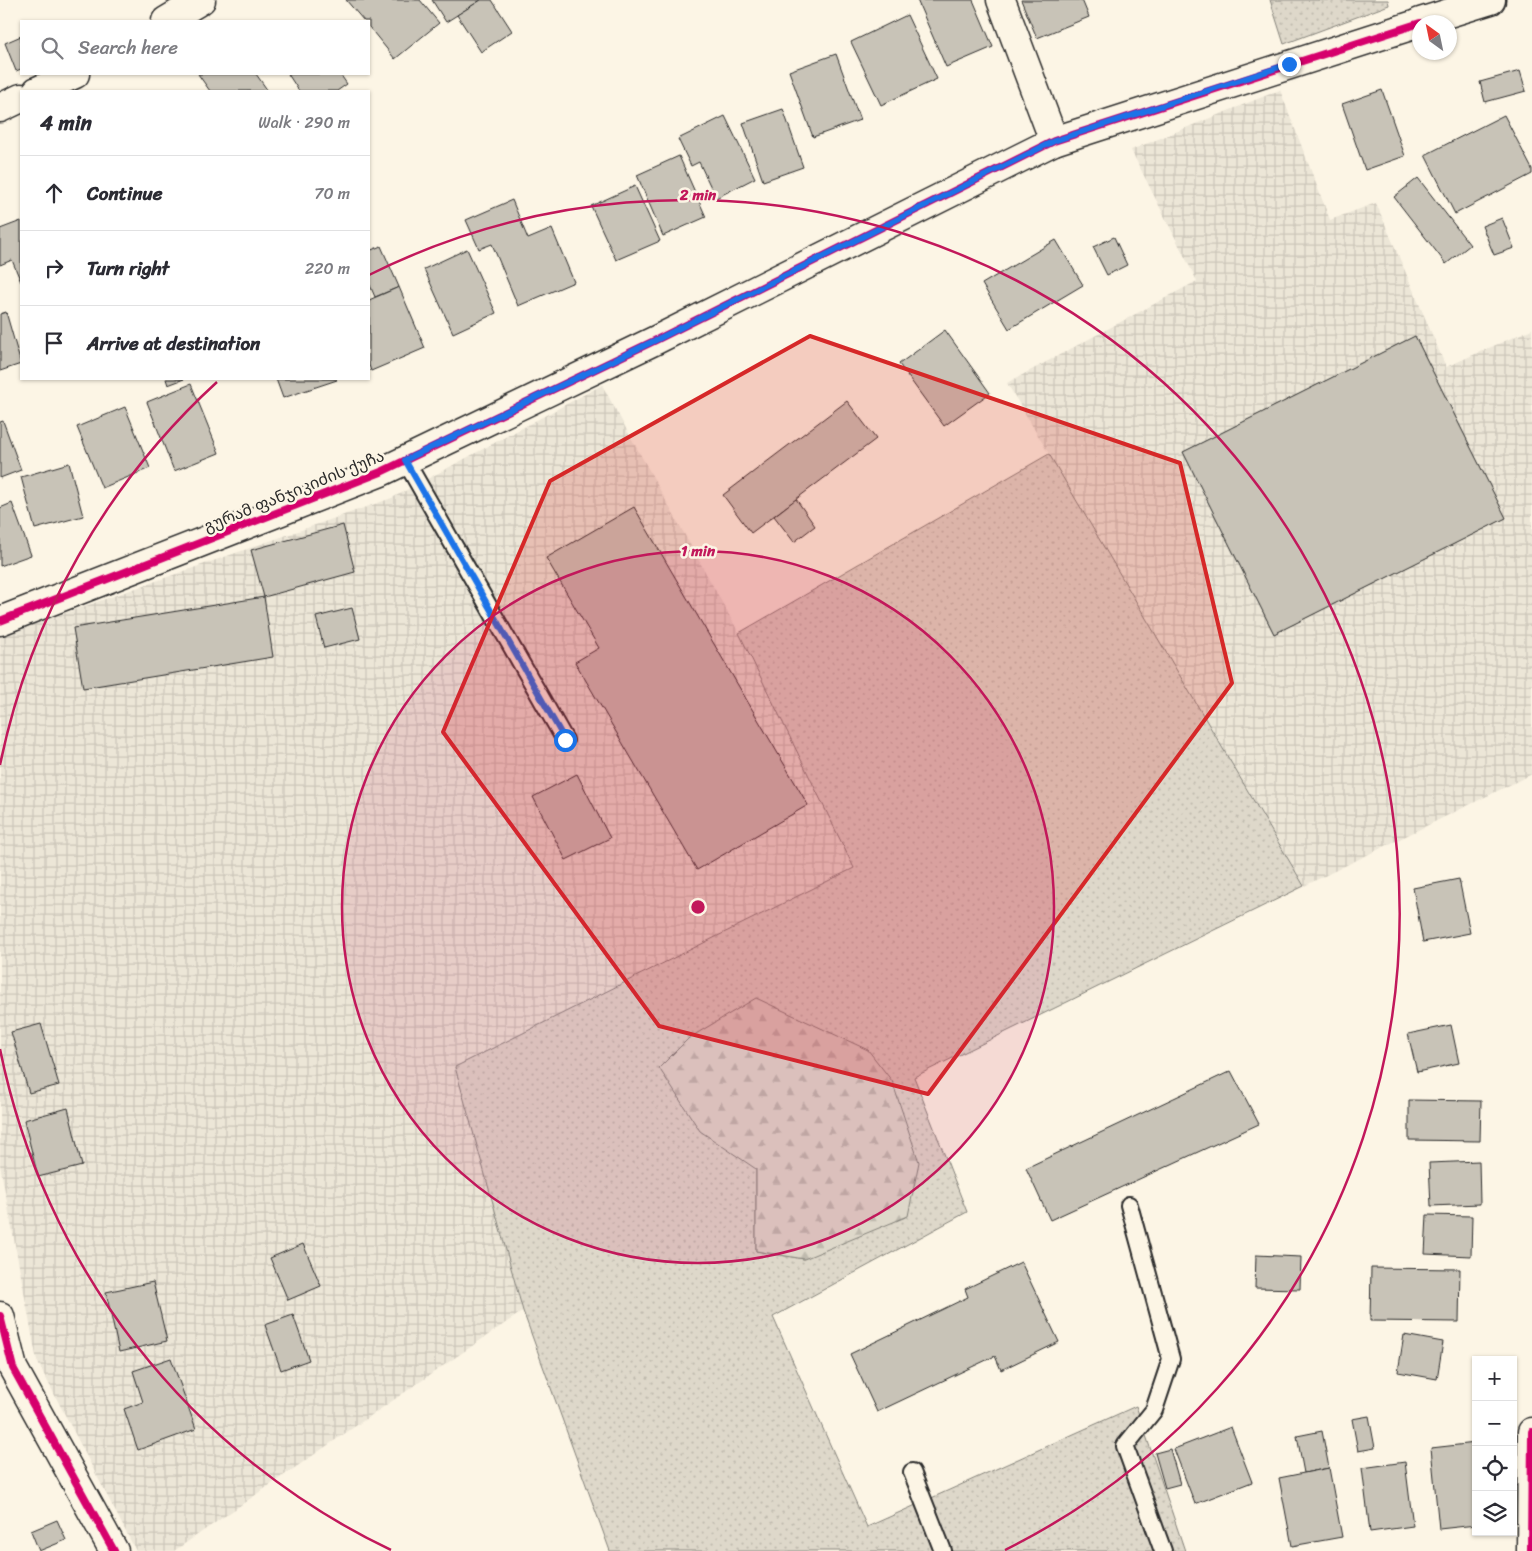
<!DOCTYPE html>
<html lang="en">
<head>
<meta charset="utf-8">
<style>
  :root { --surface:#fff; --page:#f2f2f3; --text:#2b2b33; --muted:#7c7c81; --line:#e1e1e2 }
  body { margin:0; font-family:Sriracha,"Noto Sans Georgian",sans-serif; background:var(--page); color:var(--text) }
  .controls { position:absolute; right:15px; bottom:15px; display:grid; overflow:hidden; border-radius:0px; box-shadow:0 1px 4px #0004 }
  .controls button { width:45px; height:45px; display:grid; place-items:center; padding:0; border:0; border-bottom:1px solid var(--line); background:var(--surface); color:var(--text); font:25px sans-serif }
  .compass { position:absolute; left:1412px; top:15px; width:45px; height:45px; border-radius:50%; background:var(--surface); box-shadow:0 1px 4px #0004; rotate:327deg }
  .stop { position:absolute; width:15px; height:15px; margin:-11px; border:4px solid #1a73e8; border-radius:50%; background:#fff }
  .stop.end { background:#1a73e8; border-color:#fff; box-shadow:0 1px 5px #0008 }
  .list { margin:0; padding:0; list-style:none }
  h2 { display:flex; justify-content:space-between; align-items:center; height:65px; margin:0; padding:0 20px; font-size:21px }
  h2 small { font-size:16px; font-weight:400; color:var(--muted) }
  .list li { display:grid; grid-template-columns:32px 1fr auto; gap:15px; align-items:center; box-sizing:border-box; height:75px; padding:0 20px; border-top:1px solid var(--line) }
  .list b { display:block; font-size:19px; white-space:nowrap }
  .list em { font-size:16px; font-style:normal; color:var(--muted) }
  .icon { flex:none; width:28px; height:28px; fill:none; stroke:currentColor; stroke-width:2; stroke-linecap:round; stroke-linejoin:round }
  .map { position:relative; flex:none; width:1532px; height:1551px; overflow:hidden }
  .search { position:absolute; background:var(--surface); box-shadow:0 1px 4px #0004; left:20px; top:20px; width:350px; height:55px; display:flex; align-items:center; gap:12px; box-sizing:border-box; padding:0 18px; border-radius:0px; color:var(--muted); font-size:19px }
  .panel { position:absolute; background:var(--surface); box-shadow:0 1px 4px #0004; left:20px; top:90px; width:350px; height:290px; border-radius:0px }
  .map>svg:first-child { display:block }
  .industrial { fill:url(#industrial-grid) }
  .grass { fill:url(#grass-dots); stroke:#84827a; fill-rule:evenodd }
  .forest { fill:url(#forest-firs); stroke:#84827a }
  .building { fill:#c8c3b7; stroke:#2b2b2b }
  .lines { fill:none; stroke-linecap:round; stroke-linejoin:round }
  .service-casing { stroke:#2b2b2b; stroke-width:20 }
  .minor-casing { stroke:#2b2b2b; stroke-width:31 }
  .tertiary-casing { stroke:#2b2b2b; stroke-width:31 }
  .service { stroke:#fcf5e5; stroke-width:16 }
  .minor { stroke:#fcf5e5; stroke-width:28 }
  .tertiary { stroke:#fcf5e5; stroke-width:28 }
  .cycleway-casing { stroke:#fcf5e5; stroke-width:11 }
  .cycleway { stroke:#d6006c; stroke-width:8 }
  .route { stroke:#1a73e8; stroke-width:6 }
  .marked { fill:#d62828; fill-opacity:0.2; stroke:#d62828; stroke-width:4; stroke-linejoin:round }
  .ring { fill:none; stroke:#c2185b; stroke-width:2.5 }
  .labels { text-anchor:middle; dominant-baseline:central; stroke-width:5; stroke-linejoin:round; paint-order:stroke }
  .street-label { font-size:16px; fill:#2b2b2b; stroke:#fcf5e5 }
  .centre { fill:#c2185b; stroke:#fcf5e5; stroke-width:2.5 }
  .ring-label { font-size:15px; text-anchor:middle; font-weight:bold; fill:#c2185b; stroke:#fcf5e5; stroke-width:5; stroke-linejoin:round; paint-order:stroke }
</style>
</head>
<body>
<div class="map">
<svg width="1532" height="1551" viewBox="0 0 1532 1551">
  <defs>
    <pattern id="industrial-grid" width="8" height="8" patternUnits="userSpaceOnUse" patternTransform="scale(1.25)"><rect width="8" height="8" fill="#ece6d7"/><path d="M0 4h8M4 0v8" fill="none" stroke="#cbc5b9"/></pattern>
    <pattern id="grass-dots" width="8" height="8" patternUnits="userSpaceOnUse" patternTransform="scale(1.25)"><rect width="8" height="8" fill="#ded8ca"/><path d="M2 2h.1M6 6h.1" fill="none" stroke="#bfbaae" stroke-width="1.8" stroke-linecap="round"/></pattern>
    <pattern id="forest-firs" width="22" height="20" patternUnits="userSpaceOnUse" patternTransform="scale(1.25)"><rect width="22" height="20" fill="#ded8ca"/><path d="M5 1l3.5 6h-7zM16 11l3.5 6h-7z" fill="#bfbaae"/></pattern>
  </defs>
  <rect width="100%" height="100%" fill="#fcf5e5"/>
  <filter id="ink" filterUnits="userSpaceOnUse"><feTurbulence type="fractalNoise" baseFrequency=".02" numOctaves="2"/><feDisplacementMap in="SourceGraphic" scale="10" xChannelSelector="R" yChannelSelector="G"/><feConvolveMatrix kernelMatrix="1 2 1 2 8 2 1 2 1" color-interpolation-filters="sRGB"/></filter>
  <g filter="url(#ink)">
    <g class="industrial">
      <polygon points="1280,90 1330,220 1376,203 1446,367 1532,329 1532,774 1304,886 1007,383 1197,281 1131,150"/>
      <polygon points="602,385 739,633 854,868 455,1067 523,1311 174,1551 136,1551 37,1361 0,1165 0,636 392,498"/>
    </g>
    <g class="grass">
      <polygon points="1270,0 1388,0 1389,5 1284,44"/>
      <path d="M1049,454l255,432 -390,191 53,135 -194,105 94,210 269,-121 49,145h-575l-87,-240 -68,-244 399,-199 -115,-235zM756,1169l48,90 -48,-8z"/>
    </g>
    <polygon class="forest" points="756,998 868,1050 892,1081 919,1162 908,1216 804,1259 756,1251 756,1169 700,1131 659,1068 689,1038"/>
    <g class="building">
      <polygon points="346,0 420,0 439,23 395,59 369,27 369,21 364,21"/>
      <polygon points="432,0 481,0 446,22"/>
      <polygon points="481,0 492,0 512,31 481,52 457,15"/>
      <polygon points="917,0 973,0 993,47 946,67"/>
      <polygon points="1021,0 1082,0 1089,17 1037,38"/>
      <polygon points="907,15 937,79 881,105 851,42"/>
      <polygon points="21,36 21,69 16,71 5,43"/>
      <polygon points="836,54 860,120 813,137 789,71"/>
      <polygon points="1520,71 1526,91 1485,102 1480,82"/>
      <polygon points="198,74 256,74 268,91 210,91"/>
      <polygon points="288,74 340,74 347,84 337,91 299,91"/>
      <polygon points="1382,90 1405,156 1365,170 1342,104"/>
      <polygon points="783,109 803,167 763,181 743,123"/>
      <polygon points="1504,115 1532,169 1532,174 1455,214 1425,155"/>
      <polygon points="725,116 755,178 716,198 699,162 691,166 678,139"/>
      <polygon points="679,156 706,217 663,236 637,175"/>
      <polygon points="1418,178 1470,245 1446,264 1394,197"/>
      <polygon points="635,186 660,241 616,260 591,206"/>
      <polygon points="512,200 528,239 552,229 574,282 518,306 492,244 479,249 466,220"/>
      <polygon points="1502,218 1514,248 1494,255 1482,226"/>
      <polygon points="21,221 21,282 12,260 0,265 0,229"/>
      <polygon points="1114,237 1127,265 1107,275 1093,247"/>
      <polygon points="1056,240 1083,285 1009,329 982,284"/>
      <polygon points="381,246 399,287 375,297 369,283 369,251"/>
      <polygon points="467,249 496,313 453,333 424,269"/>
      <polygon points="399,287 425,348 371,371 369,365 369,300"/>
      <polygon points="6,312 21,364 0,371 0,314"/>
      <polygon points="945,330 990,393 944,426 899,364"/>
      <polygon points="1415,336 1506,518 1274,634 1183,452"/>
      <polygon points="166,379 184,379 168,385"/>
      <polygon points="276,379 336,379 337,380 283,398"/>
      <polygon points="191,384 219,453 174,471 147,402"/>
      <polygon points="847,401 876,439 751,533 723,495"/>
      <polygon points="125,407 150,468 102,488 77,427"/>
      <polygon points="3,421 21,470 0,478 0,422"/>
      <polygon points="69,463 83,516 35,529 21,477"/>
      <polygon points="796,499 815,526 794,542 774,516"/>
      <polygon points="12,503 31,555 0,566 0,508"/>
      <polygon points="634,507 808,805 697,870 575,662 599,648 546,558"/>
      <polygon points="343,525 355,572 264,597 251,550"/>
      <polygon points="264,597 273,657 83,688 73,628"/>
      <polygon points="352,608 360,639 324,648 316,617"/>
      <polygon points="577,774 610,838 566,860 533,797"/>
      <polygon points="1459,879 1470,933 1423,942 1413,888"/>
      <polygon points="41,1024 59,1085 29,1093 11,1032"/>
      <polygon points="1451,1025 1459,1063 1417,1072 1408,1034"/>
      <polygon points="1231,1071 1259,1124 1050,1220 1026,1168"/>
      <polygon points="1409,1100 1481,1101 1480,1141 1409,1140"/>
      <polygon points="68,1108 82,1166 38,1177 24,1120"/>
      <polygon points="1479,1161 1480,1204 1431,1206 1429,1163"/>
      <polygon points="1427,1215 1472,1216 1471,1256 1425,1254"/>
      <polygon points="303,1244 321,1286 288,1300 270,1258"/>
      <polygon points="1256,1255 1301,1257 1300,1289 1255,1288"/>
      <polygon points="1021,1262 1059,1342 1001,1370 995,1356 877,1412 850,1354 968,1297 965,1289"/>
      <polygon points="1371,1268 1460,1269 1459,1322 1370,1321"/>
      <polygon points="153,1282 167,1341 119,1352 106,1292"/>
      <polygon points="293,1315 309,1360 281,1370 265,1325"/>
      <polygon points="1404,1335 1443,1342 1437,1379 1398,1372"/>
      <polygon points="171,1358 196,1429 138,1450 124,1409 143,1402 133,1371"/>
      <polygon points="1369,1416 1375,1448 1358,1451 1352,1419"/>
      <polygon points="1231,1427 1252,1482 1195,1504 1174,1449"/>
      <polygon points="1322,1431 1329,1468 1304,1473 1297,1436"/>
      <polygon points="1476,1443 1476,1525 1439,1529 1431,1448"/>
      <polygon points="1170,1449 1180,1484 1165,1488 1155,1453"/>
      <polygon points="1405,1462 1413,1526 1370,1532 1362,1468"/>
      <polygon points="1329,1468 1342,1537 1292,1546 1279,1478"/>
      <polygon points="57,1520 66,1540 39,1551 31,1531"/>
    </g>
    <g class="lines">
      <defs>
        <g id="service">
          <polyline points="405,460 565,740"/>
          <polyline points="1129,1205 1171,1359 1154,1410 1125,1446 1163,1551"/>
          <polyline points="912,1472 943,1551"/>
        </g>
        <g id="minor">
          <polyline points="1001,0 1054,141"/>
          <polyline points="166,21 201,0"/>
          <polyline points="1420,22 1491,0"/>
          <polyline points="37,91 75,74"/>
          <polyline points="0,108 21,98"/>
          <polyline points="0,621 381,472 656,340 1054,141 1420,23"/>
          <polyline points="1531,1551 1532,1432"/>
        </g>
        <polyline id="tertiary" points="0,1316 13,1368 114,1551"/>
      </defs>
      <use href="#service" class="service-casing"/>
      <use href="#minor" class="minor-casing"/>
      <use href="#tertiary" class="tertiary-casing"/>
      <use href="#service" class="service"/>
      <use href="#minor" class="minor"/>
      <use href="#tertiary" class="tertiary"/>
      <defs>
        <g id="cycleway">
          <polyline points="0,621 381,472 656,340 1054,141 1420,23"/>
          <polyline points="0,1316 13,1368 114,1551"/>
          <polyline points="1531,1551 1532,1432"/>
        </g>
      </defs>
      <use href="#cycleway" class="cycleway-casing"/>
      <use href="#cycleway" class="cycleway"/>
    </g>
  </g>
  <g class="lines" filter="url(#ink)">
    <polyline class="route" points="565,740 405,460 656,340 1054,141 1289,64"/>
  </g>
  <path class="marked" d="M810,336l370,127 52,220 -304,411 -269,-68 -216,-294 107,-251z"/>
  <circle cx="698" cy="907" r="356" fill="#c2185b" fill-opacity=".12"/>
  <g class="ring">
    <circle cx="698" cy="907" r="356"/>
    <path d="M391 1550A712 712 0 0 1 0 1049M0 765A712 712 0 0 1 217 382M369 275A712 712 0 1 1 1005 1550"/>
  </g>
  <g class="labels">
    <g class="street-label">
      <text transform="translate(294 491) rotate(-22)">გურამ ფანჯიკიძის ქუჩა</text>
    </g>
  </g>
  <circle cx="698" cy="907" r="8" class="centre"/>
  <g class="ring-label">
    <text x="698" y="200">2 min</text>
    <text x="698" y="556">1 min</text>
  </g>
</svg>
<div class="controls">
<button>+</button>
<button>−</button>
<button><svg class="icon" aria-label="locate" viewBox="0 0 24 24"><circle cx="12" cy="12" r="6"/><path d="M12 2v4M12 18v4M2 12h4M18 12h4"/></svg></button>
<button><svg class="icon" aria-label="layers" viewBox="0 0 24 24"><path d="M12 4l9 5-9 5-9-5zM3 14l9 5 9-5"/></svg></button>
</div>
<svg class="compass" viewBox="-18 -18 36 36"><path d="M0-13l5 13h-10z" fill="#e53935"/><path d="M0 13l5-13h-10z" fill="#7c7c81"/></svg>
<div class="stop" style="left:565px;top:740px"></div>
<div class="stop end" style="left:1289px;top:64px"></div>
<div class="search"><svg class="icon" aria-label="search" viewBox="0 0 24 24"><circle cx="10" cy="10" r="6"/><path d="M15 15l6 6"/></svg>Search here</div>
<section class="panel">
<h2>4 min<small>Walk · 290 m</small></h2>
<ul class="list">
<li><svg class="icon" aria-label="ahead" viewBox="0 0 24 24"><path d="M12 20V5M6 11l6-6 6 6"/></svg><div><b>Continue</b></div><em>70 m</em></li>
<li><svg class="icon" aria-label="right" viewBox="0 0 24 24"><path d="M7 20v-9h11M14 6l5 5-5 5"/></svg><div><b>Turn right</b></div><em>220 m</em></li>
<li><svg class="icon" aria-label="arrive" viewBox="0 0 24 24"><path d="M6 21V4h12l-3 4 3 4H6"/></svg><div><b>Arrive at destination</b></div></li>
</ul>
</section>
</div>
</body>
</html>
